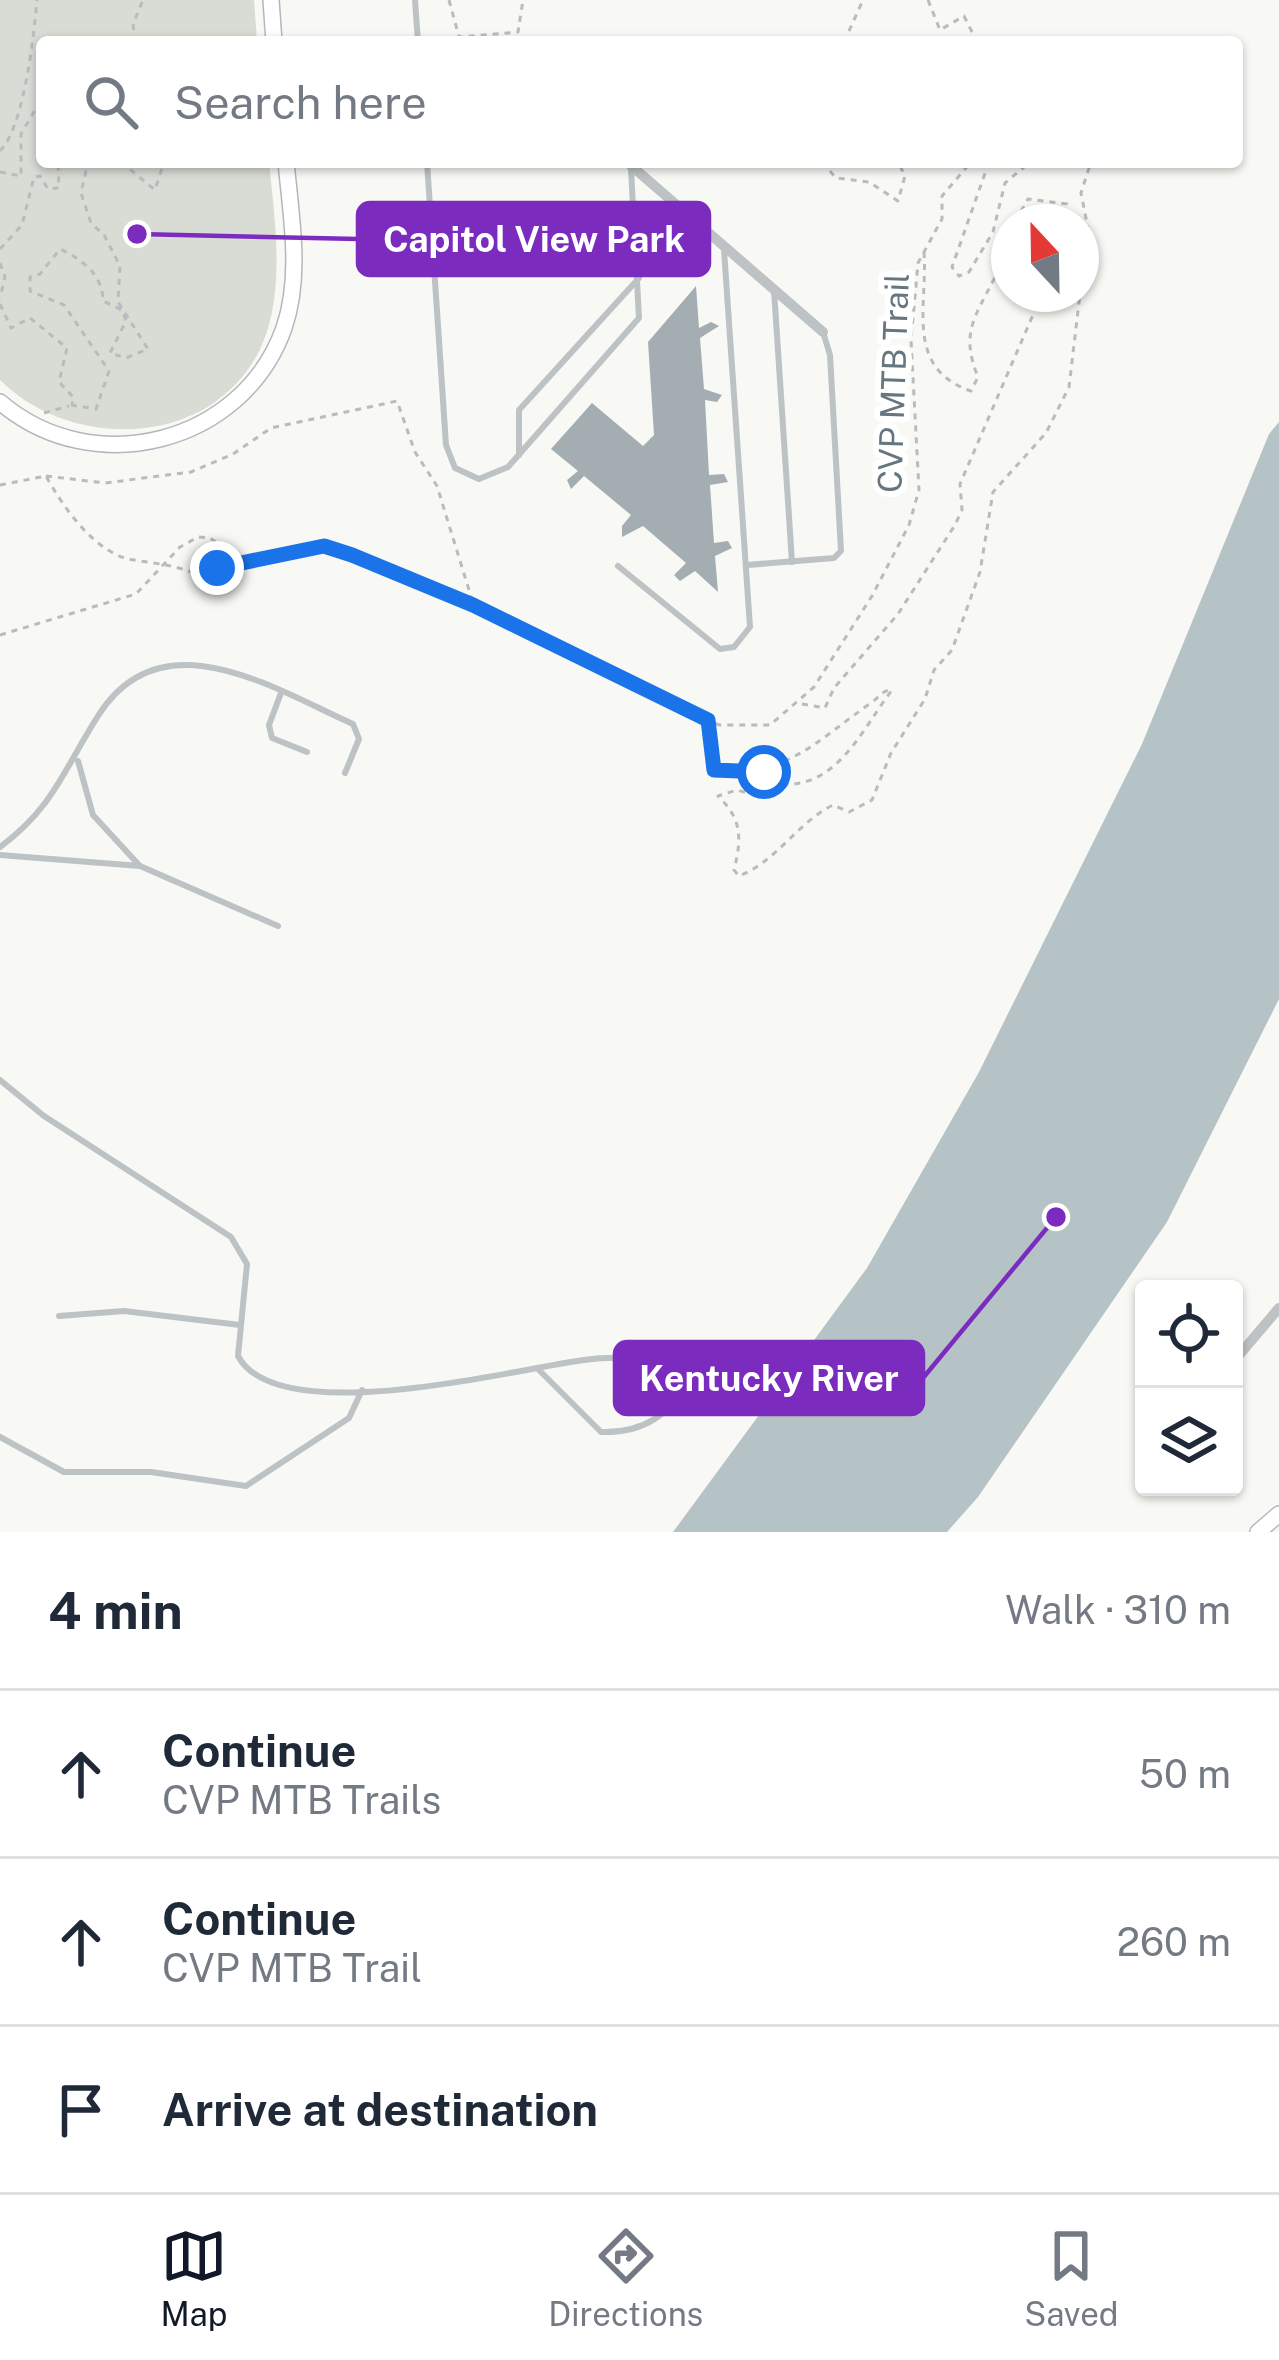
<!DOCTYPE html>
<html lang="en">
<head>
<meta charset="utf-8">
<style>
  :root { --surface:#fff; --page:#f2f2f3; --text:#1f2937; --muted:#747a83; --line:#e0e1e3; --accent:#111827 }
  body { margin:0; font-family:"Public Sans",sans-serif; background:var(--page); color:var(--text) }
  .controls { position:absolute; right:36px; bottom:36px; display:grid; overflow:hidden; border-radius:12px; box-shadow:0 3px 9px #0004 }
  .controls button { width:108px; height:108px; display:grid; place-items:center; padding:0; border:0; border-bottom:3px solid var(--line); background:var(--surface); color:var(--text); font:60px sans-serif }
  .compass { position:absolute; left:991px; top:204px; width:108px; height:108px; border-radius:50%; background:var(--surface); box-shadow:0 3px 9px #0004; rotate:338deg }
  .stop { position:absolute; width:36px; height:36px; margin:-27px; border:9px solid #1a73e8; border-radius:50%; background:#fff }
  .stop.end { background:#1a73e8; border-color:#fff; box-shadow:0 3px 12px #0008 }
  .list { margin:0; padding:0; list-style:none }
  h2 { display:flex; justify-content:space-between; align-items:center; height:156px; margin:0; padding:0 48px; font-size:51px }
  h2 small { font-size:39px; font-weight:400; color:var(--muted) }
  .list li { display:grid; grid-template-columns:78px 1fr auto; gap:36px; align-items:center; box-sizing:border-box; height:168px; padding:0 48px; border-top:3px solid var(--line) }
  .list b { display:block; font-size:45px; white-space:nowrap }
  .list p { margin:0; font-size:39px; white-space:nowrap; color:var(--muted) }
  .list em { font-size:39px; font-style:normal; color:var(--muted) }
  .icon { flex:none; width:66px; height:66px; fill:none; stroke:currentColor; stroke-width:2; stroke-linecap:round; stroke-linejoin:round }
  .map { position:relative; flex:none; width:1279px; height:1532px; overflow:hidden }
  .search { position:absolute; background:var(--surface); box-shadow:0 3px 9px #0004; left:36px; right:36px; top:36px; height:132px; display:flex; align-items:center; gap:30px; box-sizing:border-box; padding:0 42px; border-radius:12px; color:var(--muted); font-size:45px }
  .sheet { height:660px; background:var(--surface) }
  nav { display:flex; justify-content:space-around; align-items:center; box-sizing:border-box; height:168px; border-top:3px solid var(--line); background:var(--surface); font-size:33px; color:var(--muted) }
  nav a { display:grid; justify-items:center; gap:6px }
  nav .on { color:var(--accent) }
  .map>svg:first-child { display:block }
  .green { fill:#d8dcd5 }
  .water { fill:#b6c3c6 }
  .building { fill:#a4aeb2 }
  .lines { fill:none; stroke-linecap:round; stroke-linejoin:round }
  .secondary-casing { stroke:#b2b8bc; stroke-width:18 }
  .path { stroke:#b8bcbe; stroke-width:3; stroke-dasharray:6 6; stroke-linecap:butt }
  .lane { stroke:#bdc2c5; stroke-width:6 }
  .street { stroke:#bdc2c5; stroke-width:10 }
  .secondary { stroke:#fff; stroke-width:15 }
  .route { stroke:#1a73e8; stroke-width:15 }
  .labels { text-anchor:middle; dominant-baseline:central; stroke-width:12; stroke-linejoin:round; paint-order:stroke }
  .street-label { font-size:33px; fill:#65767e; stroke:#fff }
  .leader { fill:none; stroke:#7b2cbf; stroke-width:4.5 }
  .callout-dot { fill:#7b2cbf; stroke:#fff; stroke-width:4.5 }
  .callout { fill:#7b2cbf; stroke:#7b2cbf; stroke-width:4.5 }
  .callout-label { font-size:36px; text-anchor:middle; font-weight:bold; fill:#fff }
</style>
</head>
<body>
<div class="map">
<svg width="1279" height="1532" viewBox="0 0 1279 1532">
  <rect width="100%" height="100%" fill="#f8f8f5"/>
  <path class="green" d="M0,0h254l3,42h-215v120h227c6,60 18,138 -12,193 -52,95 -188,94 -257,25z"/>
  <polygon class="water" points="1279,422 1279,999 1167,1222 978,1497 947,1532 673,1532 867,1268 979,1072 1142,744 1269,434"/>
  <polygon class="building" points="696,286 699,328 711,322 719,326 700,338 704,389 722,395 717,402 705,400 709,475 724,474 728,482 710,485 714,543 728,541 732,548 715,556 718,592 695,571 680,581 674,575 686,563 643,526 622,537 622,526 631,515 584,476 571,489 567,480 578,471 551,449 592,403 643,446 654,435 648,342"/>
  <g class="lines">
    <defs>
      <g id="secondary">
        <polyline points="271,0 274,42"/>
        <path d="M0,402c93,80 243,42 284,-74 18,-52 7,-112 2,-166"/>
        <polyline points="1258,1532 1279,1514"/>
      </g>
    </defs>
    <use href="#secondary" class="secondary-casing"/>
    <g class="path">
      <polyline points="449,0 459,37 518,32 523,0"/>
      <polyline points="928,0 940,30 964,16 977,42"/>
      <polyline points="135,42 133,24 143,0"/>
      <polyline points="844,42 863,0"/>
      <path d="M0,151c24,-24 34,-116 37,-151"/>
      <polyline points="121,162 155,190 164,162"/>
      <polyline points="822,162 836,178 869,182 898,201 905,176 898,162"/>
      <polyline points="989,162 952,267 959,276 969,272 993,232 1005,183 1030,162"/>
      <polyline points="0,172 21,176 21,134 42,98"/>
      <polyline points="1015,222 1028,199 1067,204 1067,222"/>
      <polyline points="0,249 22,225 34,177 40,176 48,189 59,188 58,162"/>
      <path d="M924,252c4,54 -20,116 47,139l7,-14c-18,-44 -3,-60 16,-98 7,-15 7,-31 15,-46"/>
      <polyline points="0,263 5,277 0,298"/>
      <polyline points="1081,290 1091,244 1081,193 1091,162"/>
      <polyline points="0,304 11,328 30,318 67,348 59,382 74,398 72,404"/>
      <path d="M71,405l25,4 13,-38 -45,-66 -34,-14v-14l10,-3 20,-25c21,10 43,25 43,52l19,9 4,11 -16,32 16,5 22,-9 -30,-47 2,-36 -16,-31 -13,-12 -10,-30 7,-31"/>
      <polyline points="44,413 69,406"/>
      <polyline points="46,476 105,483 191,472 233,454 271,428 397,401 415,452 437,486 473,603"/>
      <path d="M0,485l46,-9c17,31 50,79 88,84 26,4 40,5 65,15l39,-14"/>
      <polyline points="0,635 136,594 180,547 198,537 210,538 243,561 324,546 352,555 473,605 719,725 770,725 814,687 872,596 909,525 919,490 911,340 918,263 942,219 942,196 971,162"/>
      <polyline points="802,704 825,708 834,688 898,614 955,525 962,510 960,484 1042,294"/>
      <path d="M708,722l6,48c72,9 103,-30 157,-67 10,-7 11,-13 21,-13 -32,42 -57,105 -122,93l-15,12 -18,-5 -19,6c24,23 24,42 16,74l5,6c37,-14 59,-54 94,-71l16,7 23,-12 19,-47 34,-54 9,-29 18,-20 28,-78 13,-80 53,-59 23,-46 11,-93"/>
    </g>
    <g class="lane">
      <polyline points="415,0 418,42"/>
      <polyline points="427,162 446,445 455,468 479,479 508,467 639,318 631,169"/>
      <polyline points="774,290 792,562"/>
      <polyline points="519,455 519,410 639,278"/>
      <polyline points="747,565 834,558 841,551 830,355 823,332"/>
      <polyline points="618,566 720,649 734,647 750,627 724,250"/>
      <polyline points="281,693 269,725 272,738 307,752"/>
      <polyline points="78,761 93,815 139,865"/>
      <path d="M0,847c54,-40 64,-78 98,-131 63,-101 176,-27 255,8l6,15 -14,34"/>
      <polyline points="0,855 140,866 278,926"/>
      <path d="M0,1080l44,36 187,121 16,27 -9,92c40,75 276,13 346,4 135,-17 103,75 17,72l-64,-64"/>
      <polyline points="59,1316 124,1311 240,1325"/>
      <polyline points="0,1437 64,1472 151,1472 246,1486 349,1418 362,1390"/>
    </g>
    <g class="street">
      <polyline points="627,162 823,332"/>
      <polyline points="1234,1361 1279,1308"/>
    </g>
    <use href="#secondary" class="secondary"/>
  </g>
  <g class="lines">
    <polyline class="route" points="217,568 324,546 352,555 473,605 708,720 714,770 764,772"/>
  </g>
  <g class="labels">
    <g class="street-label">
      <text transform="translate(893 383) rotate(-88)">CVP MTB Trail</text>
    </g>
  </g>
  <path class="leader" d="M137 234L358 239M1056 1217L923 1378"/>
  <g class="callout-dot">
    <circle cx="137" cy="234" r="12"/>
    <circle cx="1056" cy="1217" r="12"/>
  </g>
  <g class="callout">
    <rect x="358" y="203" width="351" height="72" rx="12"/>
    <rect x="615" y="1342" width="308" height="72" rx="12"/>
  </g>
  <g class="callout-label">
    <text x="534" y="252">Capitol View Park</text>
    <text x="769" y="1391">Kentucky River</text>
  </g>
</svg>
<div class="controls">
<button><svg class="icon" aria-label="locate" viewBox="0 0 24 24"><circle cx="12" cy="12" r="6"/><path d="M12 2v4M12 18v4M2 12h4M18 12h4"/></svg></button>
<button><svg class="icon" aria-label="layers" viewBox="0 0 24 24"><path d="M12 4l9 5-9 5-9-5zM3 14l9 5 9-5"/></svg></button>
</div>
<svg class="compass" viewBox="-18 -18 36 36"><path d="M0-13l5 13h-10z" fill="#e53935"/><path d="M0 13l5-13h-10z" fill="#747a83"/></svg>
<div class="stop" style="left:764px;top:772px"></div>
<div class="stop end" style="left:217px;top:568px"></div>
<div class="search"><svg class="icon" aria-label="search" viewBox="0 0 24 24"><circle cx="10" cy="10" r="6"/><path d="M15 15l6 6"/></svg>Search here</div>
</div>
<section class="sheet">
<h2>4 min<small>Walk · 310 m</small></h2>
<ul class="list">
<li><svg class="icon" aria-label="ahead" viewBox="0 0 24 24"><path d="M12 20V5M6 11l6-6 6 6"/></svg><div><b>Continue</b><p>CVP MTB Trails</p></div><em>50 m</em></li>
<li><svg class="icon" aria-label="ahead" viewBox="0 0 24 24"><path d="M12 20V5M6 11l6-6 6 6"/></svg><div><b>Continue</b><p>CVP MTB Trail</p></div><em>260 m</em></li>
<li><svg class="icon" aria-label="arrive" viewBox="0 0 24 24"><path d="M6 21V4h12l-3 4 3 4H6"/></svg><div><b>Arrive at destination</b></div></li>
</ul>
</section>
<nav>
<a class="on"><svg class="icon" aria-label="map" viewBox="0 0 24 24"><path d="M3 6l6-2 6 2 6-2v14l-6 2-6-2-6 2zM9 4v14M15 6v14"/></svg>Map</a>
<a><svg class="icon" aria-label="directions" viewBox="0 0 24 24"><path d="M12 3l9 9-9 9-9-9zM9 14v-3h6M13 9l2 2-2 2"/></svg>Directions</a>
<a><svg class="icon" aria-label="saved" viewBox="0 0 24 24"><path d="M7 4h10v16l-5-4-5 4z"/></svg>Saved</a>
</nav>
</body>
</html>
